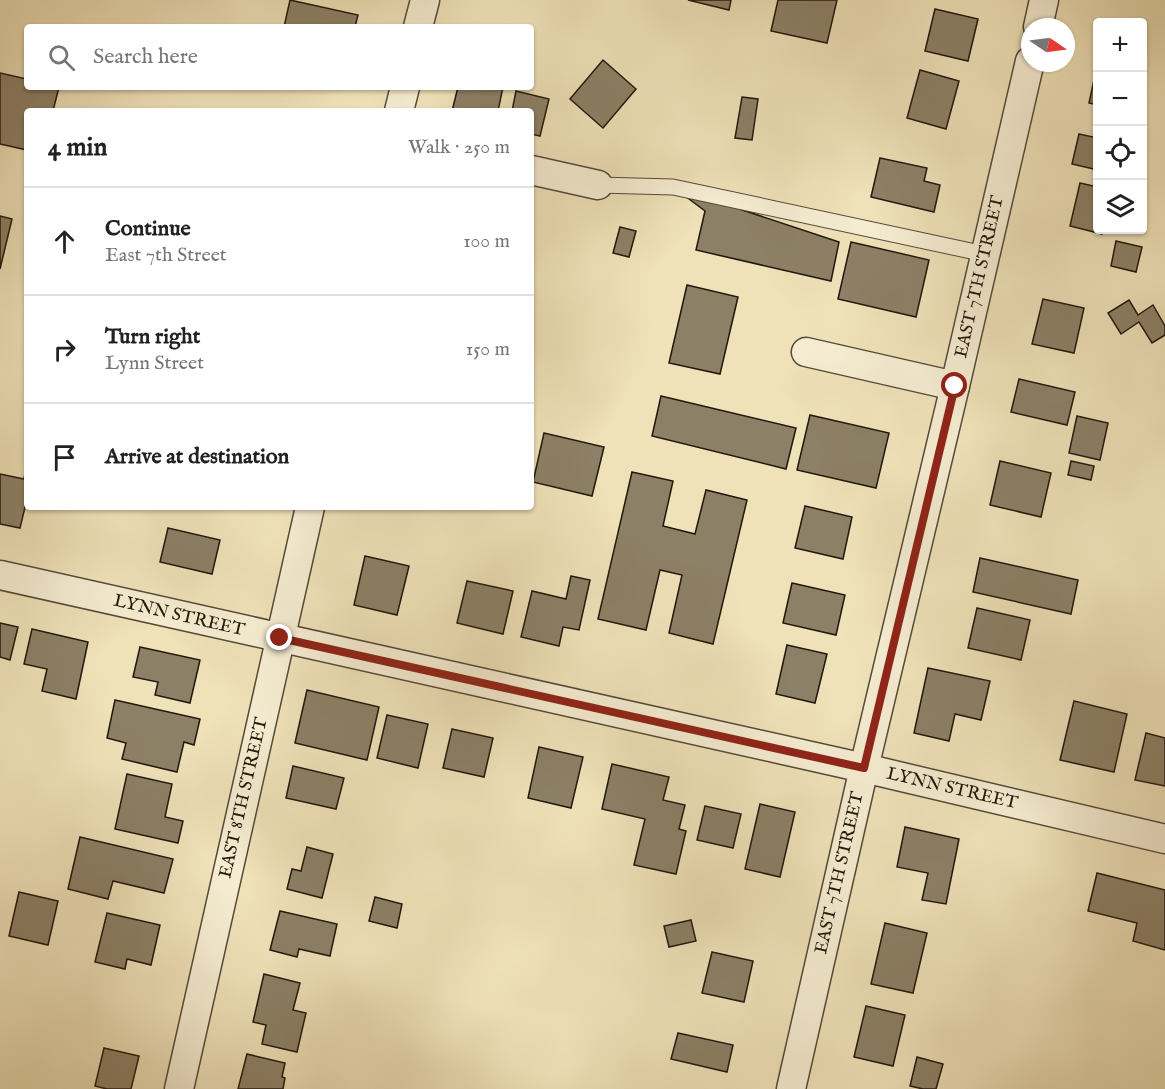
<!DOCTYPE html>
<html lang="en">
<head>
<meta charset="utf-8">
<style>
  :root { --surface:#fff; --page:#f2f2f2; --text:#222; --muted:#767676; --line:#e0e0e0 }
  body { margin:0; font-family:"IM FELL English",serif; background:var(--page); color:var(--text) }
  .controls { position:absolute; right:18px; top:18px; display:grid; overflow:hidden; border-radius:6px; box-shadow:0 2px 4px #0004 }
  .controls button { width:54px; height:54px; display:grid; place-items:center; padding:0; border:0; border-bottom:2px solid var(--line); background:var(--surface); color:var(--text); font:30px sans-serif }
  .compass { position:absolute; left:1021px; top:18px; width:54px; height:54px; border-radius:50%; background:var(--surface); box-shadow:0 2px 4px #0004; rotate:103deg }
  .stop { position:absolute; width:18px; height:18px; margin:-14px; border:4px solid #8f2418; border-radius:50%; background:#fff }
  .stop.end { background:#8f2418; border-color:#fff; box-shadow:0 2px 6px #0008 }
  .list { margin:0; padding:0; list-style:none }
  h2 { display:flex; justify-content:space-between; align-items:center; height:78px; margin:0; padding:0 24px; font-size:26px }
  h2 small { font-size:20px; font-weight:400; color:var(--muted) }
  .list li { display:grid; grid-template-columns:39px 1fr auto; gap:18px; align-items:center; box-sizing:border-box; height:108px; padding:0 24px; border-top:2px solid var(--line) }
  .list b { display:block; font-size:22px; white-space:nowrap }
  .list p { margin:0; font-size:20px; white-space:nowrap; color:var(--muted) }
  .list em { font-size:20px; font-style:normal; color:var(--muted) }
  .icon { flex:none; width:33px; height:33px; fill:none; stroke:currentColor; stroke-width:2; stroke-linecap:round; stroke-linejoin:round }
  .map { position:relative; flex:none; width:1165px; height:1089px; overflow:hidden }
  .search { position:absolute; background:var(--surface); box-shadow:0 2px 4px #0004; left:24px; top:24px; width:510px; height:66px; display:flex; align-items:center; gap:15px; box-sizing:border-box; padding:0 21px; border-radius:6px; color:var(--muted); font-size:22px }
  .panel { position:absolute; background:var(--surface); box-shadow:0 2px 4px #0004; left:24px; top:108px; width:510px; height:402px; border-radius:6px }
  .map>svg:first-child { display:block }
  .building { fill:#8c8066; stroke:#21170d; stroke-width:1.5 }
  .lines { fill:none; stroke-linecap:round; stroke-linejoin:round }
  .service-casing { stroke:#544a38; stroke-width:17 }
  .minor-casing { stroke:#544a38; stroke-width:31 }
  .service { stroke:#f5ecd1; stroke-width:15 }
  .minor { stroke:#f5ecd1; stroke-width:28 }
  .route { stroke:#8f2418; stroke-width:8 }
  .labels { text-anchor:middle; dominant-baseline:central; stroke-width:5; stroke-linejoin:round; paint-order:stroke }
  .street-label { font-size:18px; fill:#21170d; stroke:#f5ecd1 }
</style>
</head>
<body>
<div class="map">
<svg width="1165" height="1089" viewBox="0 0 1165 1089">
  <rect width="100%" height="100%" fill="#efe1b8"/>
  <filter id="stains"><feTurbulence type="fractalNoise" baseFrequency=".00333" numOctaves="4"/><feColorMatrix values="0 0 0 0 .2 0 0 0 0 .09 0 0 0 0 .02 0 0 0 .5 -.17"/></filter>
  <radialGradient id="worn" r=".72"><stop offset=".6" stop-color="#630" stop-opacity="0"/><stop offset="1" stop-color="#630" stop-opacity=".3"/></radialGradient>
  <g class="building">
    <polygon points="290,0 358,15 355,27 284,27"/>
    <polygon points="688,0 731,0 729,10"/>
    <polygon points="778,0 837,0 827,43 771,31"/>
    <polygon points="935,9 978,19 968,61 925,51"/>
    <polygon points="603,60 636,89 603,128 570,99"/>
    <polygon points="1098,62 1098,105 1089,103"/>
    <polygon points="920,70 959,81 946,129 907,118"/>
    <polygon points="0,73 27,79 27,87 59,87 53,111 27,111 27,150 0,144"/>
    <polygon points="458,87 503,87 498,111 452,111"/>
    <polygon points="516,91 549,99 540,136 531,134 531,111 512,111"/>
    <polygon points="742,97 758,99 752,140 735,138"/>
    <polygon points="1079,134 1098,138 1098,170 1072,164"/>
    <polygon points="880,158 927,168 924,181 940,185 934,212 871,197"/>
    <polygon points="1080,183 1098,187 1098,230 1103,230 1102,234 1070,226"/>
    <polygon points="673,187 839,242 831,281 696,250 705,211"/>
    <polygon points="0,216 12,219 0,269"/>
    <polygon points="620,227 636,231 629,257 613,253"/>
    <polygon points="1116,241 1142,247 1136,272 1111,266"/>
    <polygon points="851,242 929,260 916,317 838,299"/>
    <polygon points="687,285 738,297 720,374 669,363"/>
    <polygon points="1043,299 1084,308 1074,353 1032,344"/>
    <polygon points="1129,300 1138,315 1153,305 1165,326 1165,335 1152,343 1139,322 1121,334 1108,313"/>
    <polygon points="1019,379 1075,392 1067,425 1011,412"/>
    <polygon points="661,396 796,428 786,469 652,436"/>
    <polygon points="810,415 889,433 876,488 797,470"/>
    <polygon points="1077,416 1108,423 1100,460 1069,453"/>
    <polygon points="544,433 604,447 592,496 533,482"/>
    <polygon points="1000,461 1051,473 1041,517 990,505"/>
    <polygon points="1071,461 1094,466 1091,480 1068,475"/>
    <polygon points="27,463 27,499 20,528 0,524 0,474 24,479"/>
    <polygon points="632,472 673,481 663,526 695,534 706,490 747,500 713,644 669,633 682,575 660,570 646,630 598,619"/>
    <polygon points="805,506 852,517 843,559 795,548"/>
    <polygon points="168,528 220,540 212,574 160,562"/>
    <polygon points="365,556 409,566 397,615 354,605"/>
    <polygon points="980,558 1078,580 1071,614 973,592"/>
    <polygon points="571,576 590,580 579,630 563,627 559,646 521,637 532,591 566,599"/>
    <polygon points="467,581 513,591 503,634 457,623"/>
    <polygon points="792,583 845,595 836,635 783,623"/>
    <polygon points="977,608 1030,620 1021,660 968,648"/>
    <polygon points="0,623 18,627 10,660 0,657"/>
    <polygon points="32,629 88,642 76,699 42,691 47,669 24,664"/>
    <polygon points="787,645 827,654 815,703 776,694"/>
    <polygon points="140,647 200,660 190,703 155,695 158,682 133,677"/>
    <polygon points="928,668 990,681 981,720 955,714 949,741 914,733"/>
    <polygon points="307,690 379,707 367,760 295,743"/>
    <polygon points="115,700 200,719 194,745 184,742 177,772 122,759 126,743 107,738"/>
    <polygon points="1074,701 1127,714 1114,772 1060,760"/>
    <polygon points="387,715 428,724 418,768 377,758"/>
    <polygon points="452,729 493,738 484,777 443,768"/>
    <polygon points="1146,733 1165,738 1165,786 1135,780"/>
    <polygon points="539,747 583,757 571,808 528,798"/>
    <polygon points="612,764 669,777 663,800 685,805 679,829 686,831 676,874 634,865 645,819 602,809"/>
    <polygon points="293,766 344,778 336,809 286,798"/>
    <polygon points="127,774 172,784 165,817 183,821 178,843 115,829"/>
    <polygon points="760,804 795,812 780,877 745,869"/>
    <polygon points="705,806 741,814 733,848 697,840"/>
    <polygon points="905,827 959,839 946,904 922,900 928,873 897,867"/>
    <polygon points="80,837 173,859 164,893 113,881 108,899 68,889"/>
    <polygon points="307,847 333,854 322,898 287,889 292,869 301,871"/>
    <polygon points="1097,873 1165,890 1165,950 1133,941 1137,923 1088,911"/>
    <polygon points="19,892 58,901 48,945 9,936"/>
    <polygon points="375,897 402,904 397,928 369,921"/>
    <polygon points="280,911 337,924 330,956 299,949 297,957 270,950"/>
    <polygon points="107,913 160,925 151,965 127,959 125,969 95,962"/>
    <polygon points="691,920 696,941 669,947 664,926"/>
    <polygon points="885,923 927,933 913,993 871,984"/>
    <polygon points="712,952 753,961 744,1002 702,993"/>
    <polygon points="264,974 300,983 293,1010 306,1013 297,1052 262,1044 266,1025 253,1022"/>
    <polygon points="866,1006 905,1015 893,1066 854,1057"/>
    <polygon points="678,1033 733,1045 727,1072 671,1059"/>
    <polygon points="104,1048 139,1056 131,1089 107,1089 95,1086"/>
    <polygon points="247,1054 285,1063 282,1077 285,1078 283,1089 238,1089"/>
    <polygon points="917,1057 943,1064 936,1089 923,1089 910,1086"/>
  </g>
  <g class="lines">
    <defs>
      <polyline id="service" points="598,185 673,187 985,254"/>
      <g id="minor">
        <polyline points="418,27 425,0"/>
        <polyline points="1038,27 1044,0"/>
        <polyline points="399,111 405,87"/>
        <polyline points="531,170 598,185"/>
        <polyline points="806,352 955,386"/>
        <polyline points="0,575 864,768 1165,839"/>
        <polyline points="179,1089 310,507"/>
        <polyline points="791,1089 864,768 955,386 1030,61"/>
      </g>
    </defs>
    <use href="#service" class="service-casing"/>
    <use href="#minor" class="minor-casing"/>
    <use href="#service" class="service"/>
    <use href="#minor" class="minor"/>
  </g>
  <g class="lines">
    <polyline class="route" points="280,638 864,768 955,386"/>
  </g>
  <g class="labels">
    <g class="street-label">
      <text transform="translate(980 277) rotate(-77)">EAST 7TH STREET</text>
      <text transform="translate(179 616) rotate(13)">LYNN STREET</text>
      <text transform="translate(952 789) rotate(13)">LYNN STREET</text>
      <text transform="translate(244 798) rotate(-77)">EAST 8TH STREET</text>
      <text transform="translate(840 873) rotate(-77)">EAST 7TH STREET</text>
    </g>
  </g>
  <rect width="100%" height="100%" filter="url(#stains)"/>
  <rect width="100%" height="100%" fill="url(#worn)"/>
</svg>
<div class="controls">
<button>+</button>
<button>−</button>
<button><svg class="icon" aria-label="locate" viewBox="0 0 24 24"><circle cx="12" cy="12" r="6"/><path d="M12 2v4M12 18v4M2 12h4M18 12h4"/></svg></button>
<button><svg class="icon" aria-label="layers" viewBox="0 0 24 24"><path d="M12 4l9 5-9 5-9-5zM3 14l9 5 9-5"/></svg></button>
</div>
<svg class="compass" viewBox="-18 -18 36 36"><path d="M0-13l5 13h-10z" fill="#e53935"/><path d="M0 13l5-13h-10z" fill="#767676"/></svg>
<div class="stop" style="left:955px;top:386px"></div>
<div class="stop end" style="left:280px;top:638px"></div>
<div class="search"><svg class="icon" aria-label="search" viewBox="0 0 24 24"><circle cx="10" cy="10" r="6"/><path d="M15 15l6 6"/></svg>Search here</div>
<section class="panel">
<h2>4 min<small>Walk · 250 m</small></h2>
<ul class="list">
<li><svg class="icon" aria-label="ahead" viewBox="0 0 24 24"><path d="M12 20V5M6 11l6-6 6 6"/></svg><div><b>Continue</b><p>East 7th Street</p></div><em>100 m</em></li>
<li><svg class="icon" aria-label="right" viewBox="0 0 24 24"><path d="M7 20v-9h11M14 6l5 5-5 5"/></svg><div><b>Turn right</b><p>Lynn Street</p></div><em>150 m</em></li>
<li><svg class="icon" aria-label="arrive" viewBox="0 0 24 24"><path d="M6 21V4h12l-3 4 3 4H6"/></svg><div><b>Arrive at destination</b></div></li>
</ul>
</section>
</div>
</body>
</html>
